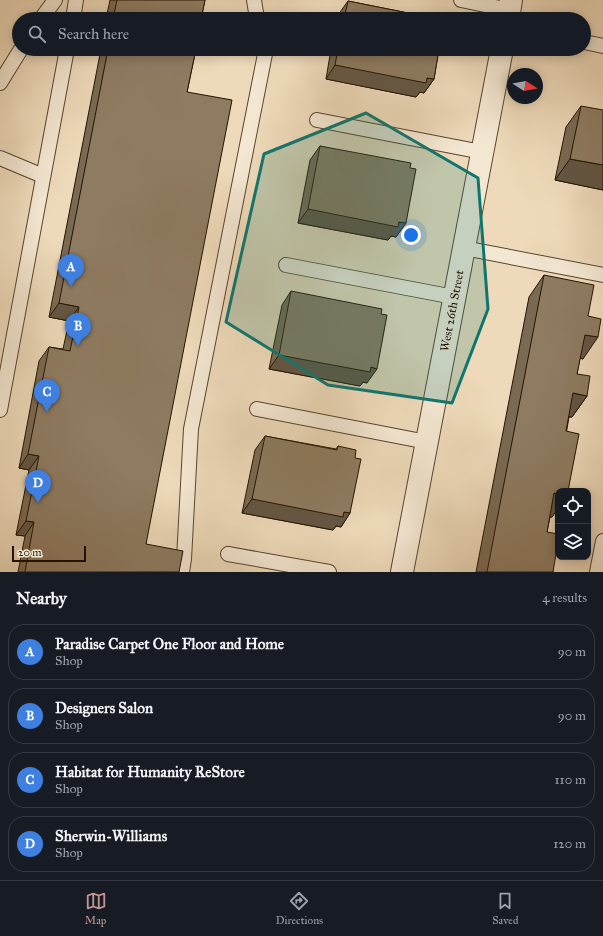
<!DOCTYPE html>
<html lang="en">
<head>
<meta charset="utf-8">
<style>
  :root { --surface:#171b24; --page:#242831; --text:#f1f3f6; --muted:#9ea1a6; --line:#363941; --accent:#c59692 }
  body { margin:0; font-family:"IM FELL Great Primer",serif; background:var(--page); color:var(--text) }
  .controls { position:absolute; right:12px; bottom:12px; display:grid; overflow:hidden; border-radius:8px; box-shadow:0 2px 10px #0003 }
  .controls button { width:36px; height:36px; display:grid; place-items:center; padding:0; border:0; border-bottom:1px solid var(--line); background:var(--surface); color:var(--text); font:20px sans-serif }
  .compass { position:absolute; left:507px; top:68px; width:36px; height:36px; border-radius:50%; background:var(--surface); box-shadow:0 2px 10px #0003; rotate:101deg }
  .scale { position:absolute; left:12px; bottom:10px; width:74px; box-sizing:border-box; padding-left:4px; border:2px solid #251400; border-top:0; font-size:11px; line-height:14px; white-space:nowrap; color:#251400; -webkit-text-stroke:3px #f4e7d2; paint-order:stroke }
  .you { position:absolute; left:411px; top:235px; width:14px; height:14px; margin:-10px; border:3px solid #fff; border-radius:50%; background:#1a73e8; box-shadow:0 0 0 6px #1a73e833 }
  .badge { display:grid; place-items:center; width:26px; height:26px; border-radius:50%; background:var(--accent); color:#fff; font-size:13px; font-weight:700 }
  .pin { position:absolute; translate:-50% -33px; filter:drop-shadow(0 1px 2px #0008) }
  .pin::after { content:''; position:absolute; top:21px; width:14px; height:12px; background:inherit; clip-path:polygon(0 0,100% 0,50% 100%) }
  .list { margin:0; padding:0; list-style:none }
  h2 { display:flex; justify-content:space-between; align-items:center; height:52px; margin:0; padding:0 16px; font-size:17px }
  h2 small { font-size:13px; font-weight:400; color:var(--muted) }
  .list li { display:grid; grid-template-columns:26px 1fr auto; gap:12px; align-items:center; box-sizing:border-box; height:56px; margin:0 8px 8px; padding:0 8px; border:1px solid var(--line); border-radius:16px }
  .list b { display:block; font-size:15px; white-space:nowrap }
  .list p { margin:0; font-size:13px; white-space:nowrap; color:var(--muted) }
  .list em { font-size:13px; font-style:normal; color:var(--muted) }
  .icon { flex:none; width:22px; height:22px; fill:none; stroke:currentColor; stroke-width:2; stroke-linecap:round; stroke-linejoin:round }
  .map { position:relative; flex:none; width:603px; height:572px; overflow:hidden }
  .search { position:absolute; background:var(--surface); box-shadow:0 2px 10px #0003; left:12px; right:12px; top:12px; height:44px; display:flex; align-items:center; gap:10px; box-sizing:border-box; padding:0 14px; border-radius:22px; color:var(--muted); font-size:15px }
  .sheet { height:308px; background:var(--surface) }
  nav { display:flex; justify-content:space-around; align-items:center; box-sizing:border-box; height:56px; border-top:1px solid var(--line); background:var(--surface); font-size:11px; color:var(--muted) }
  nav a { display:grid; justify-items:center; gap:2px }
  nav .on { color:var(--accent) }
  .map>svg:first-child { display:block }
  .lines { fill:none; stroke-linecap:round; stroke-linejoin:round }
  .service-casing { stroke:#57462e; stroke-width:16 }
  .minor-casing { stroke:#57462e; stroke-width:24 }
  .service { stroke:#f4e7d2; stroke-width:14 }
  .minor { stroke:#f4e7d2; stroke-width:22 }
  .wall { fill:#7a6a53; stroke:#251400 }
  .shaded-wall { fill:#635644; stroke:#251400 }
  .building { fill:#8e7b61; stroke:#251400 }
  .marked { fill:#0f766e; fill-opacity:0.2; stroke:#0f766e; stroke-width:3; stroke-linejoin:round }
  .labels { text-anchor:middle; dominant-baseline:central; stroke-width:3.5; stroke-linejoin:round; paint-order:stroke }
  .street-label { font-size:12px; fill:#251400; stroke:#f4e7d2 }
</style>
</head>
<body>
<div class="map">
<svg width="603" height="572" viewBox="0 0 603 572">
  <rect width="100%" height="100%" fill="#eedaba"/>
  <filter id="stains"><feTurbulence type="fractalNoise" baseFrequency=".005" numOctaves="4"/><feColorMatrix values="0 0 0 0 .2 0 0 0 0 .09 0 0 0 0 .02 0 0 0 .5 -.17"/></filter>
  <radialGradient id="worn" r=".72"><stop offset=".6" stop-color="#630" stop-opacity="0"/><stop offset="1" stop-color="#630" stop-opacity=".3"/></radialGradient>
  <g class="lines">
    <defs>
      <g id="service">
        <polyline points="254,0 257,19"/>
        <polyline points="461,0 509,10"/>
        <polyline points="41,19 55,0"/>
        <polyline points="73,19 76,0"/>
        <polyline points="584,42 603,46"/>
        <polyline points="0,83 21,49"/>
        <polyline points="317,120 482,152"/>
        <polyline points="0,158 43,176"/>
        <polyline points="464,248 603,275"/>
        <polyline points="286,265 454,297"/>
        <polyline points="257,409 427,442"/>
        <polyline points="0,410 67,49"/>
        <polyline points="228,554 329,572"/>
        <polyline points="182,572 184,559 191,429 265,54 264,49"/>
        <polyline points="597,572 603,541"/>
      </g>
      <g id="minor">
        <polyline points="508,19 511,0"/>
        <path id="s1" d="M402,572l100,-523"/>
      </g>
    </defs>
    <use href="#service" class="service-casing"/>
    <use href="#minor" class="minor-casing"/>
    <use href="#service" class="service"/>
    <use href="#minor" class="minor"/>
  </g>
  <g class="wall">
    <polygon points="110,0 205,0 201,19 106,19"/>
    <polygon points="348,1 438,19 337,19 338,15"/>
    <polygon points="101,49 196,49 187,92 146,544 179,572 18,572 25,536 16,535 29,470 19,468 39,361 49,347 63,349 69,321 49,317"/>
    <polygon points="331,49 439,49 434,79 424,93 420,92 416,97 326,79"/>
    <polygon points="581,106 603,190 555,180 566,127"/>
    <polygon points="320,146 410,168 406,223 396,237 391,236 388,240 298,223 310,160"/>
    <polygon points="544,275 588,316 583,359 580,358 577,374 587,396 572,417 569,417 552,517 550,517 547,532 553,572 476,572 529,297"/>
    <polygon points="291,291 367,383 363,382 360,386 269,369 282,305"/>
    <polygon points="265,436 336,449 338,446 355,458 350,513 341,527 336,526 333,530 242,513 255,450"/>
  </g>
  <g class="shaded-wall">
    <polygon points="335,65 427,78 434,79 424,93 420,92 416,97 326,79"/>
    <polygon points="570,159 603,165 603,190 555,180"/>
    <polygon points="308,209 406,223 396,237 391,236 388,240 298,223"/>
    <polygon points="59,303 79,307 69,321 49,317"/>
    <polygon points="585,335 598,337 583,359 570,356"/>
    <polygon points="279,355 371,367 377,369 367,383 363,382 360,386 269,369"/>
    <polygon points="573,393 587,396 572,417 558,415"/>
    <polygon points="28,454 39,456 29,470 19,468"/>
    <polygon points="554,493 558,494 558,509 552,517 539,515"/>
    <polygon points="252,499 344,512 350,513 341,527 336,526 333,530 242,513"/>
    <polygon points="26,521 34,522 25,536 16,535"/>
  </g>
  <g class="building">
    <polygon points="117,0 205,0 201,19 113,19"/>
    <polygon points="348,1 438,19 344,19"/>
    <polygon points="108,49 196,49 187,92 232,100 146,544 183,551 179,572 25,572 34,522 26,521 39,456 28,454 49,347 70,351 79,307 59,303"/>
    <polygon points="338,49 439,49 434,79 427,78 426,83 335,65"/>
    <polygon points="581,106 603,110 603,165 570,159"/>
    <polygon points="320,146 411,163 410,168 416,169 406,223 399,222 398,227 308,209"/>
    <polygon points="544,275 594,285 588,316 601,319 598,337 585,335 577,374 590,376 587,396 573,393 566,431 579,434 568,491 558,491 558,494 554,493 547,532 558,534 558,544 556,554 553,572 487,572"/>
    <polygon points="291,291 382,309 381,314 387,315 377,369 371,367 370,372 279,355"/>
    <polygon points="265,436 337,450 338,446 356,450 355,458 361,459 350,513 344,512 343,517 252,499"/>
  </g>
  <path class="marked" d="M366,113l112,65 10,131 -36,94 -124,-18 -102,-63 38,-168z"/>
  <g class="labels">
    <g class="street-label">
      <text stroke="none"><textPath href="#s1" startOffset="266">West 26th Street</textPath></text>
    </g>
  </g>
  <rect width="100%" height="100%" filter="url(#stains)"/>
  <rect width="100%" height="100%" fill="url(#worn)"/>
</svg>
<div class="controls">
<button><svg class="icon" aria-label="locate" viewBox="0 0 24 24"><circle cx="12" cy="12" r="6"/><path d="M12 2v4M12 18v4M2 12h4M18 12h4"/></svg></button>
<button><svg class="icon" aria-label="layers" viewBox="0 0 24 24"><path d="M12 4l9 5-9 5-9-5zM3 14l9 5 9-5"/></svg></button>
</div>
<svg class="compass" viewBox="-18 -18 36 36"><path d="M0-13l5 13h-10z" fill="#e53935"/><path d="M0 13l5-13h-10z" fill="#9ea1a6"/></svg>
<div class="scale">20 m</div>
<div class="you"></div>
<div class="pin badge" style="left:71px;top:287px;background:#3f7fe0">A</div>
<div class="pin badge" style="left:78px;top:346px;background:#3f7fe0">B</div>
<div class="pin badge" style="left:47px;top:412px;background:#3f7fe0">C</div>
<div class="pin badge" style="left:38px;top:503px;background:#3f7fe0">D</div>
<div class="search"><svg class="icon" aria-label="search" viewBox="0 0 24 24"><circle cx="10" cy="10" r="6"/><path d="M15 15l6 6"/></svg>Search here</div>
</div>
<section class="sheet">
<h2>Nearby<small>4 results</small></h2>
<ul class="list">
<li><span class="badge" style="background:#3f7fe0">A</span><div><b>Paradise Carpet One Floor and Home</b><p>Shop</p></div><em>90 m</em></li>
<li><span class="badge" style="background:#3f7fe0">B</span><div><b>Designers Salon</b><p>Shop</p></div><em>90 m</em></li>
<li><span class="badge" style="background:#3f7fe0">C</span><div><b>Habitat for Humanity ReStore</b><p>Shop</p></div><em>110 m</em></li>
<li><span class="badge" style="background:#3f7fe0">D</span><div><b>Sherwin-Williams</b><p>Shop</p></div><em>120 m</em></li>
</ul>
</section>
<nav>
<a class="on"><svg class="icon" aria-label="map" viewBox="0 0 24 24"><path d="M3 6l6-2 6 2 6-2v14l-6 2-6-2-6 2zM9 4v14M15 6v14"/></svg>Map</a>
<a><svg class="icon" aria-label="directions" viewBox="0 0 24 24"><path d="M12 3l9 9-9 9-9-9zM9 14v-3h6M13 9l2 2-2 2"/></svg>Directions</a>
<a><svg class="icon" aria-label="saved" viewBox="0 0 24 24"><path d="M7 4h10v16l-5-4-5 4z"/></svg>Saved</a>
</nav>
</body>
</html>
